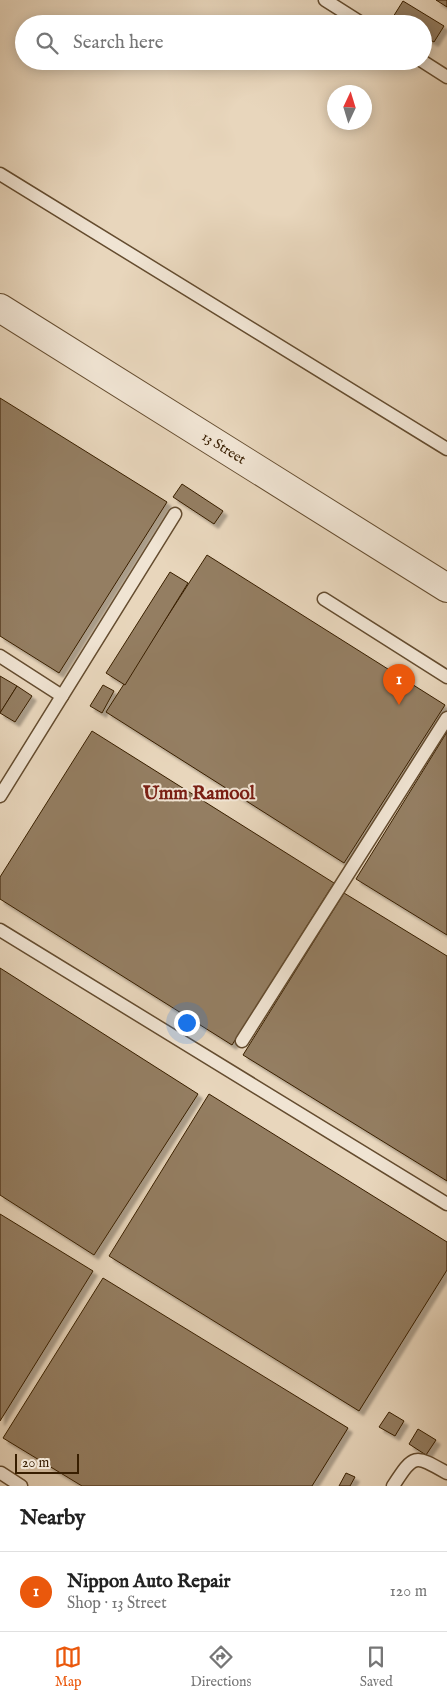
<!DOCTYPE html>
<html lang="en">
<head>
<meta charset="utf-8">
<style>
  :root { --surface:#fff; --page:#f2f2f2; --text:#222; --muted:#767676; --line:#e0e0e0; --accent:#ea580c }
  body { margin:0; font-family:"IM FELL English",serif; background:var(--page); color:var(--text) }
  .compass { position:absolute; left:327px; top:85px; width:45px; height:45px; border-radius:50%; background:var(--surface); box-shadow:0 2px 12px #0003; rotate:4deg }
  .scale { position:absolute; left:15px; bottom:12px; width:64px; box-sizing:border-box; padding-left:5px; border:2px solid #381e00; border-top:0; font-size:14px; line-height:18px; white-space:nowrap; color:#381e00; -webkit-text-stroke:4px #f0e4d3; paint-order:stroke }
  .you { position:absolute; left:186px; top:1022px; width:18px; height:18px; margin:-12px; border:4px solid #fff; border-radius:50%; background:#1a73e8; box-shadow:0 0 0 8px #1a73e833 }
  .badge { display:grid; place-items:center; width:32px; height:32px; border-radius:50%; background:var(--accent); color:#fff; font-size:16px; font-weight:700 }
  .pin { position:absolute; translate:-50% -41px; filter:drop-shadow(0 1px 2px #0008) }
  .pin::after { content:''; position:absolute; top:26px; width:18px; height:15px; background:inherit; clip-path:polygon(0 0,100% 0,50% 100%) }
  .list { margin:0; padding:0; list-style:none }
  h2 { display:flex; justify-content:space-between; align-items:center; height:65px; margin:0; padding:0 20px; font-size:21px }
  h2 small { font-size:16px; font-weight:400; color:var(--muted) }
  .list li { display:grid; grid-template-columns:32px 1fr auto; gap:15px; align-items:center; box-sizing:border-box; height:80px; padding:0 20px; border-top:1px solid var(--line) }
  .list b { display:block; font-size:19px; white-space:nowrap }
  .list p { margin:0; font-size:16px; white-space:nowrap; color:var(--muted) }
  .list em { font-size:16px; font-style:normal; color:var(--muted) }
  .icon { flex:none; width:28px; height:28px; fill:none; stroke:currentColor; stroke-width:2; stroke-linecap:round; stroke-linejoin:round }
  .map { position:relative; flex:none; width:447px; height:1486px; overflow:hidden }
  .search { position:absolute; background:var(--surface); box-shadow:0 2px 12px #0003; left:15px; right:15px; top:15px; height:55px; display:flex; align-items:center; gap:12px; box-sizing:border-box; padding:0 18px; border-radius:28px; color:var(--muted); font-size:19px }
  .sheet { height:145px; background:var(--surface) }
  nav { display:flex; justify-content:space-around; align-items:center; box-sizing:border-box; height:70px; border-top:1px solid var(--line); background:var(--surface); font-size:14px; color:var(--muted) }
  nav a { display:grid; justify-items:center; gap:2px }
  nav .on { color:var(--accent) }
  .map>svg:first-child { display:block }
  .building { fill:#947e62; stroke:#381e00; filter:url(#shadow) }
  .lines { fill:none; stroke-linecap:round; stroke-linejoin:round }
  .service-casing { stroke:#644c2f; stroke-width:15 }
  .tertiary-casing { stroke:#644c2f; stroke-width:30 }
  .service { stroke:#f0e4d3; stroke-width:12 }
  .tertiary { stroke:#f0e4d3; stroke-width:28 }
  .labels { text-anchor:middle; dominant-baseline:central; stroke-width:4; stroke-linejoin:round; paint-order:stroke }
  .street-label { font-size:14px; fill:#381e00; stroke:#f0e4d3 }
  .district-label { font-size:19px; font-weight:bold; fill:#7a1f14; stroke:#f0e4d3 }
</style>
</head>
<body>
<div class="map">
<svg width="447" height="1486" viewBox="0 0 447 1486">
  <defs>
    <filter id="shadow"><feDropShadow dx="4.5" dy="4.5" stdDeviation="1" flood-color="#0004"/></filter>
  </defs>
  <rect width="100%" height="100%" fill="#e8d6bc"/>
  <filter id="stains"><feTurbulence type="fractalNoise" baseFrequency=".004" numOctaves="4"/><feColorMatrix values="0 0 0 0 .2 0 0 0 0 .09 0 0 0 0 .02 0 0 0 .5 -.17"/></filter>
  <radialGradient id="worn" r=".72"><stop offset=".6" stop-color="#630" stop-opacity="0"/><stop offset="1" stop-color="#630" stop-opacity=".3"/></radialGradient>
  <g class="building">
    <polygon points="436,0 447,0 447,7"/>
    <polygon points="403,1 444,26 434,42 423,36 423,24 403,24 393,17"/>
    <polygon points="0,398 167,502 59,673 0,636"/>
    <polygon points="182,484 223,511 214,524 173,497"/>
    <polygon points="207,555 445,705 344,863 106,712"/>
    <polygon points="170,572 188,583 125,685 106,673"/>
    <polygon points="0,676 17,686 0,713"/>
    <polygon points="103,685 114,691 102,713 90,706"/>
    <polygon points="17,686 32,696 15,722 0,713"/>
    <polygon points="92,731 334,883 232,1045 0,899 0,877"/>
    <polygon points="447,732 447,935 356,879"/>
    <polygon points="344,893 447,956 447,1181 243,1055"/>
    <polygon points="0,968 198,1094 94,1255 0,1195"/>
    <polygon points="209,1094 447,1242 447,1270 359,1411 109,1256"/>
    <polygon points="0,1214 93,1271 0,1421"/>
    <polygon points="103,1278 348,1428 312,1486 82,1486 3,1438"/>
    <polygon points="389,1412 404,1421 395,1436 379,1427"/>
    <polygon points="418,1429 436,1440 426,1455 409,1444"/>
    <polygon points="346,1473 355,1477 350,1486 339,1486"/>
  </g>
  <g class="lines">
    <defs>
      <g id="service">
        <polyline points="325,0 363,24"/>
        <polyline points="422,61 447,77"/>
        <polyline points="0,174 447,449"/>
        <polyline points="324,599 447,677"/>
        <polyline points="0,656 62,696"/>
        <polyline points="0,796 175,514"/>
        <polyline points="0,930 447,1204"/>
        <polyline points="242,1041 447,718"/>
        <polyline points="1,1473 21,1486"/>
        <path d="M393,1486c21,-32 21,-32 54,-13"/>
      </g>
      <g id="tertiary">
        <path id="s1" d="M0,308l447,280"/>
      </g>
    </defs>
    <use href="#service" class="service-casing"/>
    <use href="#tertiary" class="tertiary-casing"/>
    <use href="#service" class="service"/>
    <use href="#tertiary" class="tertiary"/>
  </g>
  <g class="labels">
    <g class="street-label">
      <text stroke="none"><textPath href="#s1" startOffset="264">13 Street</textPath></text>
    </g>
    <g class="district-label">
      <text x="199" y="794">Umm Ramool</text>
    </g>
  </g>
  <rect width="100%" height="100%" filter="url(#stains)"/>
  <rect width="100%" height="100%" fill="url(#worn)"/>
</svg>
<svg class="compass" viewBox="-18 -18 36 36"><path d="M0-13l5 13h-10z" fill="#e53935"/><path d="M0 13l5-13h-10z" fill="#767676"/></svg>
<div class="scale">20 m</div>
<div class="you"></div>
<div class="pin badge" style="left:399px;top:705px">1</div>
<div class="search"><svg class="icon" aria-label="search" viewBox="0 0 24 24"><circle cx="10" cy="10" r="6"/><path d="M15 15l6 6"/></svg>Search here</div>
</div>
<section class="sheet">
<h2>Nearby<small></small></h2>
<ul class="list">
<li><span class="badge">1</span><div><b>Nippon Auto Repair</b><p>Shop · 13 Street</p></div><em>120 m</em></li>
</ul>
</section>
<nav>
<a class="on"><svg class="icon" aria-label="map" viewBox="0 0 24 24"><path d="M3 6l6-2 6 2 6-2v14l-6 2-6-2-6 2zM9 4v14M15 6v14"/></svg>Map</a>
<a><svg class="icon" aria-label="directions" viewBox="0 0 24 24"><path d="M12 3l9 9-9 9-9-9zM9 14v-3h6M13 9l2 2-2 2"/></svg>Directions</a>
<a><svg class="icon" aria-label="saved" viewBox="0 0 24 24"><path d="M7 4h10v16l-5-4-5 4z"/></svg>Saved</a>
</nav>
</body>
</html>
